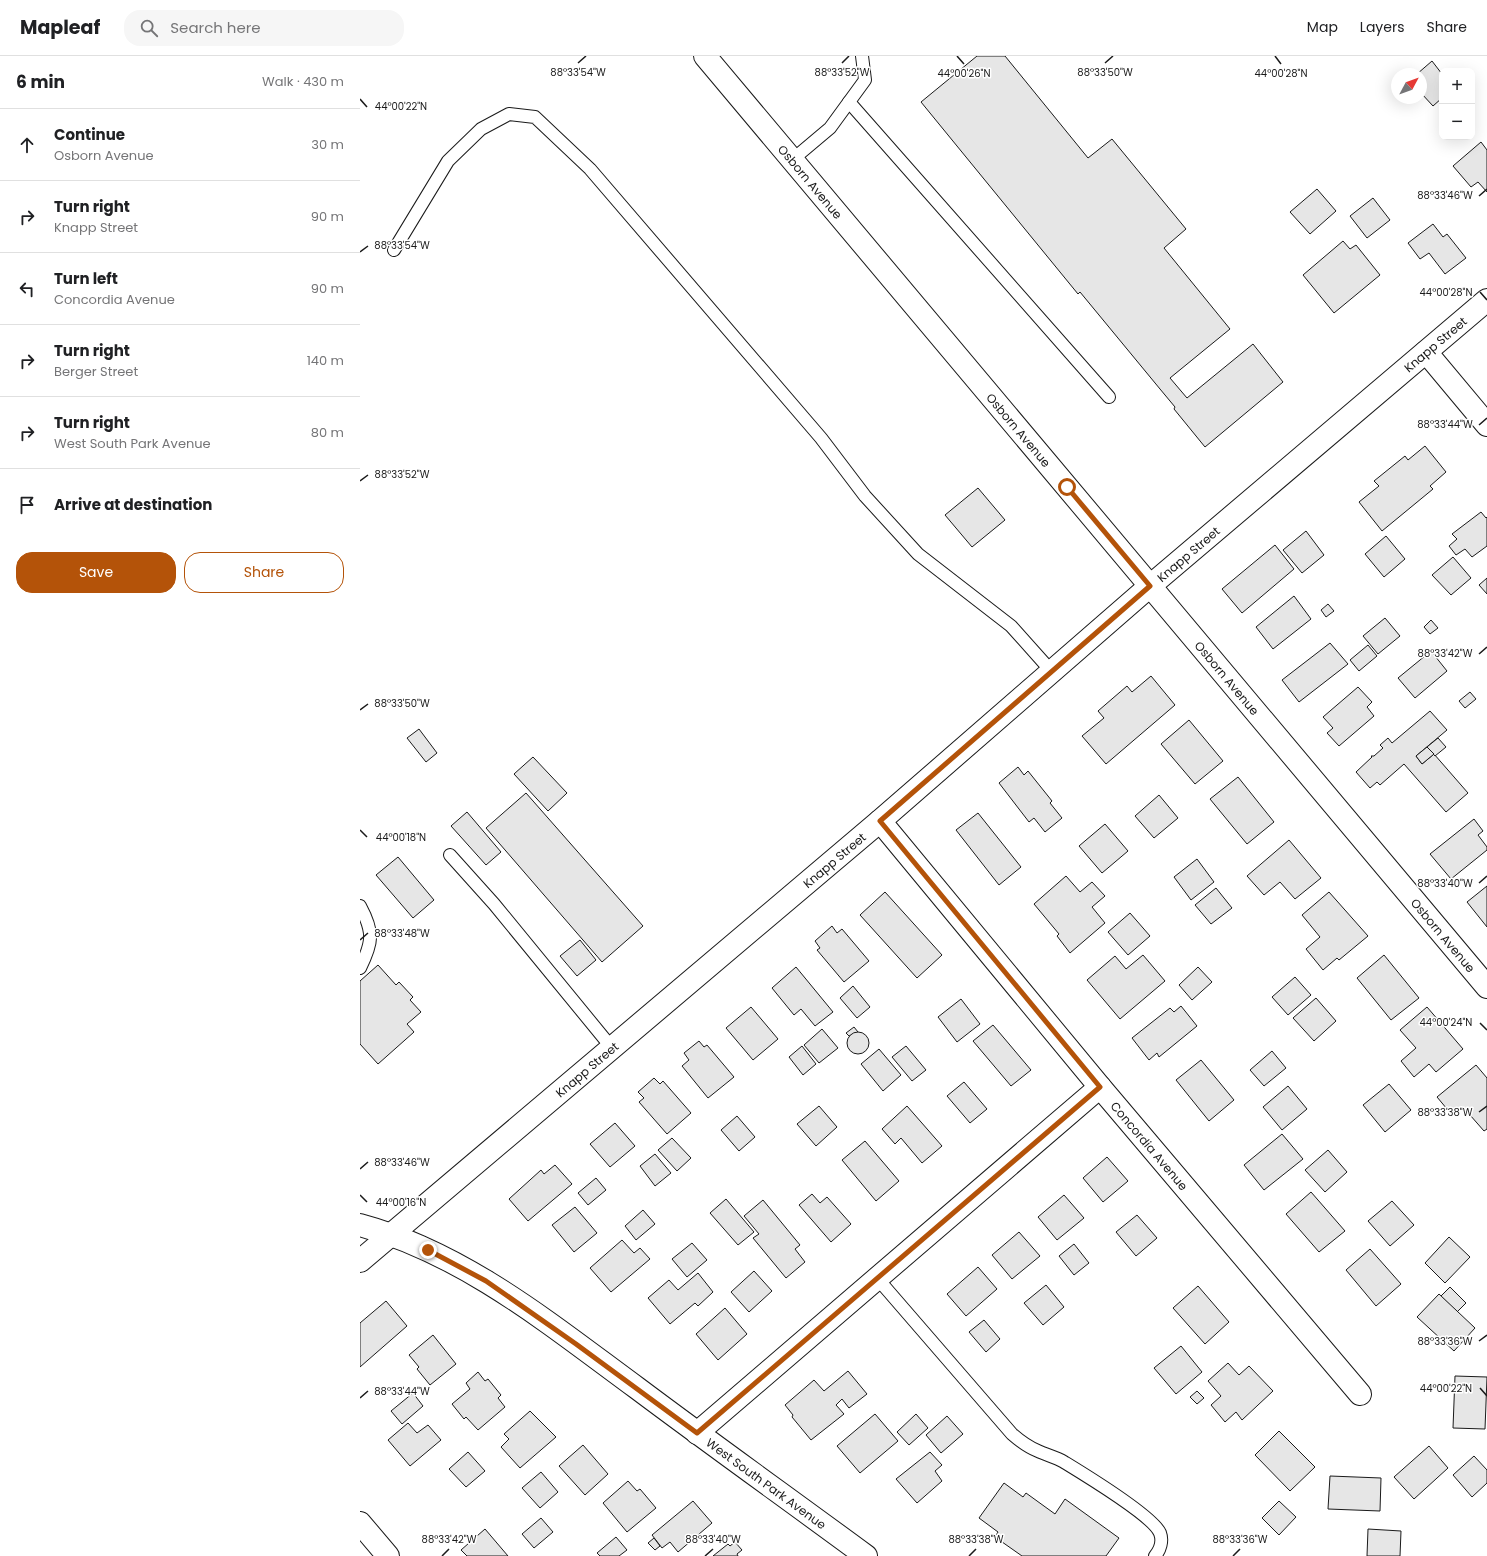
<!DOCTYPE html>
<html lang="en">
<head>
<meta charset="utf-8">
<style>
  :root { --surface:#fff; --page:#f6f6f6; --text:#202124; --muted:#757577; --line:#e0e0e0; --accent:#b45309 }
  body { margin:0; font-family:Poppins,sans-serif; background:var(--page); color:var(--text) }
  .controls { position:absolute; right:12px; top:12px; display:grid; overflow:hidden; border-radius:8px; box-shadow:0 4px 16px #0002 }
  .controls button { width:36px; height:36px; display:grid; place-items:center; padding:0; border:0; border-bottom:1px solid var(--line); background:var(--surface); color:var(--text); font:20px sans-serif }
  .compass { position:absolute; left:1031px; top:12px; width:36px; height:36px; border-radius:50%; background:var(--surface); box-shadow:0 4px 16px #0002; rotate:49deg }
  .stop { position:absolute; width:12px; height:12px; margin:-9px; border:3px solid #b45309; border-radius:50%; background:#fff }
  .stop.end { background:#b45309; border-color:#fff; box-shadow:0 1px 4px #0008 }
  .list { margin:0; padding:0; list-style:none }
  h2 { display:flex; justify-content:space-between; align-items:center; height:52px; margin:0; padding:0 16px; font-size:17px }
  h2 small { font-size:13px; font-weight:400; color:var(--muted) }
  .list li { display:grid; grid-template-columns:26px 1fr auto; gap:12px; align-items:center; box-sizing:border-box; height:72px; padding:0 16px; border-top:1px solid var(--line) }
  .list b { display:block; font-size:15px; white-space:nowrap }
  .list p { margin:0; font-size:13px; white-space:nowrap; color:var(--muted) }
  .list em { font-size:13px; font-style:normal; color:var(--muted) }
  .actions { display:flex; gap:8px; padding:12px 16px }
  .actions a { flex:1; padding:9px 0; border:1px solid var(--accent); border-radius:16px; text-align:center; font-size:14px; color:var(--accent) }
  .actions .main { background:var(--accent); color:#fff }
  .icon { flex:none; width:22px; height:22px; fill:none; stroke:currentColor; stroke-width:2; stroke-linecap:round; stroke-linejoin:round }
  .map { position:relative; flex:none; width:1127px; height:1500px; overflow:hidden }
  header { display:flex; align-items:center; gap:24px; box-sizing:border-box; height:56px; padding:0 20px; background:var(--surface); border-bottom:1px solid var(--line) }
  header strong { font-size:19px }
  nav { display:flex; gap:22px; margin-inline-start:auto; font-size:14px }
  .search { width:280px; height:36px; background:var(--page); display:flex; align-items:center; gap:10px; box-sizing:border-box; padding:0 14px; border-radius:16px; color:var(--muted); font-size:15px }
  main { display:flex }
  aside { flex:1; background:var(--surface) }
  .map>svg:first-child { display:block }
  .building { fill:#e6e6e6; stroke:#1a1a1a }
  .lines { fill:none; stroke-linecap:round; stroke-linejoin:round }
  .lane-casing { stroke:#1a1a1a; stroke-width:14 }
  .street-casing { stroke:#1a1a1a; stroke-width:24 }
  .secondary-casing { stroke:#1a1a1a; stroke-width:24 }
  .primary-casing { stroke:#1a1a1a; stroke-width:24 }
  .lane { stroke:#fff; stroke-width:12 }
  .street { stroke:#fff; stroke-width:22 }
  .secondary { stroke:#fff; stroke-width:22 }
  .primary { stroke:#fff; stroke-width:22 }
  .route { stroke:#b45309; stroke-width:5 }
  .ticks { fill:none; stroke:#1a1a1a; stroke-width:1.5 }
  .labels { text-anchor:middle; dominant-baseline:central; stroke-width:3; stroke-linejoin:round; paint-order:stroke }
  .street-label { font-size:12px; fill:#1a1a1a; stroke:#fff }
  .ticks-label { font-size:10px; text-anchor:middle; fill:#1a1a1a; stroke:#fff; stroke-width:3; stroke-linejoin:round; paint-order:stroke }
</style>
</head>
<body>
<header>
<strong>Mapleaf</strong>
<div class="search"><svg class="icon" aria-label="search" viewBox="0 0 24 24"><circle cx="10" cy="10" r="6"/><path d="M15 15l6 6"/></svg>Search here</div>
<nav><a>Map</a><a>Layers</a><a>Share</a></nav>
</header>
<main>
<aside>
<h2>6 min<small>Walk · 430 m</small></h2>
<ul class="list">
<li><svg class="icon" aria-label="ahead" viewBox="0 0 24 24"><path d="M12 20V5M6 11l6-6 6 6"/></svg><div><b>Continue</b><p>Osborn Avenue</p></div><em>30 m</em></li>
<li><svg class="icon" aria-label="right" viewBox="0 0 24 24"><path d="M7 20v-9h11M14 6l5 5-5 5"/></svg><div><b>Turn right</b><p>Knapp Street</p></div><em>90 m</em></li>
<li><svg class="icon" aria-label="left" viewBox="0 0 24 24"><path d="M17 20v-9H6M10 6l-5 5 5 5"/></svg><div><b>Turn left</b><p>Concordia Avenue</p></div><em>90 m</em></li>
<li><svg class="icon" aria-label="right" viewBox="0 0 24 24"><path d="M7 20v-9h11M14 6l5 5-5 5"/></svg><div><b>Turn right</b><p>Berger Street</p></div><em>140 m</em></li>
<li><svg class="icon" aria-label="right" viewBox="0 0 24 24"><path d="M7 20v-9h11M14 6l5 5-5 5"/></svg><div><b>Turn right</b><p>West South Park Avenue</p></div><em>80 m</em></li>
<li><svg class="icon" aria-label="arrive" viewBox="0 0 24 24"><path d="M6 21V4h12l-3 4 3 4H6"/></svg><div><b>Arrive at destination</b></div></li>
</ul>
<div class="actions"><a class="main">Save</a><a>Share</a></div>
</aside>
<div class="map">
<svg width="1127" height="1500" viewBox="0 0 1127 1500">
  <rect width="100%" height="100%" fill="#fff"/>
  <g class="building">
    <polygon points="617,0 645,0 728,102 752,83 826,173 804,192 870,273 810,322 827,342 893,288 923,326 845,391 814,353 815,351 800,333 720,236 718,238 561,46"/>
    <polygon points="1072,5 1082,18 1082,42 1073,50 1061,37 1061,18 1057,18"/>
    <polygon points="1121,86 1127,94 1127,136 1118,126 1111,131 1093,110"/>
    <polygon points="957,133 976,155 950,178 930,156"/>
    <polygon points="1013,142 1030,164 1007,182 990,160"/>
    <polygon points="1073,168 1083,181 1087,178 1106,202 1085,218 1069,197 1060,203 1048,187"/>
    <polygon points="983,185 990,193 996,189 1020,219 974,257 943,219"/>
    <polygon points="1065,390 1086,416 1070,430 1073,433 1022,475 999,446 1019,430 1014,425 1045,400 1048,404"/>
    <polygon points="618,432 645,464 612,491 585,459"/>
    <polygon points="1121,456 1126,462 1127,461 1127,490 1112,501 1105,493 1096,499 1089,490 1097,483 1092,478"/>
    <polygon points="946,475 964,499 942,517 923,494"/>
    <polygon points="1026,480 1045,503 1024,521 1005,498"/>
    <polygon points="915,489 934,513 882,557 862,533"/>
    <polygon points="1093,501 1111,522 1091,539 1072,519"/>
    <polygon points="1127,522 1127,538 1119,529"/>
    <polygon points="934,540 951,563 913,593 896,571"/>
    <polygon points="968,548 974,555 966,561 961,554"/>
    <polygon points="1025,562 1040,580 1018,598 1003,580"/>
    <polygon points="1071,564 1078,572 1070,578 1064,571"/>
    <polygon points="970,587 988,608 939,646 922,624"/>
    <polygon points="1008,589 1017,600 999,615 990,604"/>
    <polygon points="1071,595 1087,615 1055,642 1038,622"/>
    <polygon points="791,620 815,649 746,708 722,680 744,662 738,655 767,630 772,636"/>
    <polygon points="998,631 1012,646 1007,651 1014,660 979,690 967,677 973,672 963,661"/>
    <polygon points="1110,636 1116,643 1105,652 1099,645"/>
    <polygon points="1070,655 1087,674 1056,700 1062,708 1074,698 1108,737 1086,756 1044,708 1020,729 1017,726 1010,732 996,716 1012,701 1011,700 1014,700 1023,692 1020,689 1028,682 1032,687"/>
    <polygon points="829,664 863,705 835,728 801,688"/>
    <polygon points="59,673 77,697 66,706 47,682"/>
    <polygon points="1078,682 1086,691 1075,700 1067,691"/>
    <polygon points="1067,691 1074,698 1062,708 1056,700"/>
    <polygon points="173,701 207,737 188,755 154,718"/>
    <polygon points="658,711 664,719 668,715 692,745 690,747 702,762 685,776 674,762 669,766 639,727"/>
    <polygon points="878,721 914,766 887,788 850,743"/>
    <polygon points="166,737 283,870 242,906 126,772"/>
    <polygon points="799,739 818,762 794,782 775,760"/>
    <polygon points="107,756 141,796 126,809 91,770"/>
    <polygon points="618,757 661,811 639,829 596,774"/>
    <polygon points="1114,763 1123,775 1118,779 1127,791 1127,794 1091,823 1070,798"/>
    <polygon points="745,768 768,795 742,817 719,790"/>
    <polygon points="929,784 961,822 935,843 920,826 904,839 887,820"/>
    <polygon points="38,801 74,844 53,862 16,819"/>
    <polygon points="837,803 854,826 831,844 814,821"/>
    <polygon points="706,820 720,836 732,826 745,840 732,851 745,867 710,897 697,880 699,878 674,848"/>
    <polygon points="1127,830 1127,871 1107,846"/>
    <polygon points="856,832 872,852 851,868 835,849"/>
    <polygon points="525,836 582,899 557,922 500,859"/>
    <polygon points="969,836 1008,880 979,904 977,902 963,914 946,893 960,881 942,859"/>
    <polygon points="770,857 790,880 768,899 748,876"/>
    <polygon points="472,870 477,877 482,873 509,905 484,926 457,894 460,892 455,885"/>
    <polygon points="220,884 236,904 217,920 200,900"/>
    <polygon points="783,899 805,925 760,963 727,924 755,900 766,913"/>
    <polygon points="1024,899 1059,942 1031,964 997,922"/>
    <polygon points="18,909 36,929 39,926 53,941 50,944 61,956 47,968 54,976 18,1008 0,988 0,925"/>
    <polygon points="436,911 473,956 455,970 441,953 434,959 412,932"/>
    <polygon points="838,911 852,926 832,944 819,929"/>
    <polygon points="935,921 951,939 928,959 912,941"/>
    <polygon points="493,930 510,951 497,962 480,942"/>
    <polygon points="956,942 976,965 954,985 933,962"/>
    <polygon points="601,943 620,968 597,986 578,961"/>
    <polygon points="821,950 837,970 799,1001 797,997 789,1004 772,982 810,952 814,956"/>
    <polygon points="391,951 418,983 393,1004 366,972"/>
    <polygon points="1067,951 1103,993 1076,1016 1069,1008 1054,1021 1041,1005 1056,992 1040,974"/>
    <polygon points="633,969 671,1014 651,1030 613,985"/>
    <polygon points="494,971 498,976 489,980 486,977"/>
    <polygon points="462,973 478,992 459,1007 444,989"/>
    <circle cx="498" cy="987" r="11"/>
    <polygon points="339,985 344,991 347,989 374,1021 348,1042 322,1010 329,1004 324,997"/>
    <polygon points="442,990 456,1008 443,1019 429,1001"/>
    <polygon points="546,990 566,1014 552,1025 532,1001"/>
    <polygon points="519,993 541,1019 523,1035 501,1008"/>
    <polygon points="912,995 926,1012 904,1030 890,1014"/>
    <polygon points="841,1004 874,1044 849,1065 816,1024"/>
    <polygon points="1116,1009 1127,1022 1127,1073 1124,1075 1103,1051 1092,1059 1077,1041"/>
    <polygon points="294,1022 300,1028 303,1025 331,1057 307,1078 279,1046 284,1042 278,1036"/>
    <polygon points="604,1026 627,1053 610,1067 587,1040"/>
    <polygon points="1029,1028 1051,1054 1025,1076 1003,1049"/>
    <polygon points="928,1030 947,1053 922,1074 903,1051"/>
    <polygon points="459,1050 477,1071 456,1090 437,1068"/>
    <polygon points="547,1050 582,1090 562,1107 541,1082 535,1088 522,1073"/>
    <polygon points="377,1060 395,1081 379,1095 361,1074"/>
    <polygon points="255,1067 275,1090 250,1111 230,1088"/>
    <polygon points="922,1078 943,1103 904,1134 884,1109"/>
    <polygon points="312,1082 331,1102 317,1115 298,1094"/>
    <polygon points="505,1085 539,1125 516,1145 482,1104"/>
    <polygon points="968,1094 987,1116 965,1136 945,1114"/>
    <polygon points="295,1098 311,1117 295,1130 280,1110"/>
    <polygon points="747,1101 768,1125 743,1146 723,1122"/>
    <polygon points="195,1109 212,1128 168,1165 149,1143 181,1114 184,1118"/>
    <polygon points="236,1122 246,1134 228,1149 218,1137"/>
    <polygon points="951,1136 985,1175 959,1196 926,1158"/>
    <polygon points="452,1138 460,1147 467,1141 491,1168 471,1186 439,1149"/>
    <polygon points="704,1139 724,1162 697,1184 678,1161"/>
    <polygon points="366,1143 394,1176 378,1189 350,1157"/>
    <polygon points="403,1144 440,1189 435,1193 445,1206 426,1222 393,1182 399,1178 384,1160"/>
    <polygon points="1032,1145 1054,1169 1030,1190 1008,1165"/>
    <polygon points="215,1151 237,1177 214,1196 192,1169"/>
    <polygon points="283,1154 295,1168 276,1184 265,1170"/>
    <polygon points="777,1159 797,1182 776,1200 756,1176"/>
    <polygon points="659,1176 680,1200 652,1223 632,1199"/>
    <polygon points="1089,1181 1110,1201 1085,1227 1065,1207"/>
    <polygon points="262,1184 274,1197 280,1192 290,1203 251,1236 230,1212"/>
    <polygon points="332,1187 347,1204 327,1221 312,1203"/>
    <polygon points="714,1188 729,1207 714,1219 699,1200"/>
    <polygon points="1010,1193 1041,1228 1016,1250 986,1214"/>
    <polygon points="618,1211 637,1233 606,1260 587,1238"/>
    <polygon points="394,1215 412,1235 389,1256 371,1236"/>
    <polygon points="338,1217 353,1236 338,1250 335,1247 310,1268 288,1242 309,1224 318,1234"/>
    <polygon points="686,1229 704,1251 683,1269 664,1247"/>
    <polygon points="838,1230 869,1266 845,1288 813,1252"/>
    <polygon points="1090,1231 1106,1247 1097,1256 1081,1240"/>
    <polygon points="1079,1238 1115,1272 1094,1295 1057,1261"/>
    <polygon points="26,1245 47,1270 0,1311 0,1267"/>
    <polygon points="365,1252 387,1278 358,1304 336,1278"/>
    <polygon points="624,1264 640,1283 626,1296 609,1276"/>
    <polygon points="73,1279 96,1308 70,1329 57,1313 59,1311 49,1299"/>
    <polygon points="821,1290 842,1316 816,1338 794,1312"/>
    <polygon points="868,1307 879,1319 889,1310 913,1335 882,1364 876,1356 865,1366 851,1349 861,1340 848,1325"/>
    <polygon points="488,1315 507,1338 489,1352 482,1343 476,1349 484,1358 451,1384 432,1361 433,1359 425,1349 454,1324 464,1335"/>
    <polygon points="118,1316 125,1325 128,1323 141,1339 138,1342 145,1351 118,1374 106,1361 104,1363 92,1348 110,1333 106,1327"/>
    <polygon points="1095,1320 1127,1321 1125,1373 1093,1372"/>
    <polygon points="837,1335 844,1342 837,1348 830,1341"/>
    <polygon points="53,1337 63,1350 42,1368 31,1355"/>
    <polygon points="170,1355 196,1381 160,1412 141,1391 149,1383 144,1378"/>
    <polygon points="515,1358 538,1385 500,1417 477,1390"/>
    <polygon points="556,1358 568,1372 549,1389 537,1376"/>
    <polygon points="587,1360 603,1378 581,1397 566,1379"/>
    <polygon points="48,1367 57,1377 68,1369 81,1384 50,1410 28,1384"/>
    <polygon points="919,1375 955,1411 930,1435 895,1399"/>
    <polygon points="223,1389 248,1418 225,1439 199,1410"/>
    <polygon points="1069,1390 1088,1412 1054,1443 1034,1421"/>
    <polygon points="108,1396 125,1415 106,1431 89,1413"/>
    <polygon points="570,1396 582,1409 575,1415 582,1425 557,1447 536,1423"/>
    <polygon points="1114,1400 1127,1414 1127,1427 1112,1441 1093,1419"/>
    <polygon points="181,1416 198,1436 180,1452 162,1432"/>
    <polygon points="970,1420 1021,1422 1020,1455 968,1453"/>
    <polygon points="268,1425 277,1435 280,1433 296,1452 267,1476 243,1447"/>
    <polygon points="644,1427 663,1441 666,1437 695,1458 705,1443 759,1482 746,1500 662,1500 635,1481 638,1476 619,1462"/>
    <polygon points="333,1445 352,1467 318,1496 310,1486 302,1492 292,1479"/>
    <polygon points="919,1445 936,1461 919,1479 902,1462"/>
    <polygon points="181,1462 193,1476 174,1492 162,1478"/>
    <polygon points="125,1473 148,1500 107,1500 101,1494"/>
    <polygon points="1008,1473 1041,1475 1040,1500 1007,1500"/>
    <polygon points="256,1481 267,1494 259,1500 240,1500 237,1497"/>
    <polygon points="294,1482 300,1490 295,1494 288,1487"/>
    <polygon points="375,1486 382,1494 377,1498 378,1500 353,1500 368,1488 370,1490"/>
  </g>
  <g class="lines">
    <defs>
      <g id="lane">
        <polyline points="489,46 749,341"/>
        <polyline points="432,104 470,72 505,24 502,0"/>
        <polyline points="34,194 88,105 121,73 149,58 175,61 230,113 461,382 505,440 558,498 651,570 693,617"/>
        <polyline points="90,799 134,848 252,992"/>
        <path d="M0,850c14,26 13,36 0,62"/>
        <path d="M517,1222l135,156c8,7 16,13 26,17 8,4 18,6 26,11 18,11 89,54 96,71 3,8 0,17 -5,23"/>
      </g>
      <g id="street">
        <path id="s1" d="M345,0l782,931"/>
        <polyline points="1066,296 1127,369"/>
        <path id="s2" d="M520,765l220,266 260,307"/>
        <polyline points="337,1377 740,1031"/>
        <polyline points="0,1467 28,1500"/>
      </g>
      <g id="secondary">
        <path id="s3" d="M0,1205l520,-440 270,-235 337,-286"/>
      </g>
      <g id="primary">
        <path id="s4" d="M0,1169c104,28 191,100 277,163 76,57 153,112 229,168"/>
      </g>
    </defs>
    <use href="#lane" class="lane-casing"/>
    <use href="#street" class="street-casing"/>
    <use href="#secondary" class="secondary-casing"/>
    <use href="#primary" class="primary-casing"/>
    <use href="#lane" class="lane"/>
    <use href="#street" class="street"/>
    <use href="#secondary" class="secondary"/>
    <use href="#primary" class="primary"/>
  </g>
  <g class="lines">
    <polyline class="route" points="68,1194 126,1225 216,1288 337,1377 740,1031 520,765 790,530 707,431"/>
  </g>
  <path class="ticks" d="M597,0l7,8M915,0l6,8M218,7l8,-7M482,7l7,-7M745,7l8,-7M0,43l7,8M1119,140l8,-7M0,196l8,-6M1120,236l7,8M1119,369l8,-7M0,425l8,-6M1119,598l8,-7M0,654l8,-6M0,774l7,7M1119,827l8,-7M0,884l8,-7M1120,967l7,7M1119,1056l8,-6M0,1113l8,-7M0,1139l7,7M1119,1285l8,-6M1120,1332l7,8M0,1342l8,-7M82,1500l7,-7M345,1500l8,-7M609,1500l7,-7M873,1500l7,-7"/>
  <g class="labels">
    <g class="street-label">
      <text stroke="none"><textPath href="#s1" startOffset="164">Osborn Avenue</textPath></text>
      <text stroke="none"><textPath href="#s3" startOffset="1413">Knapp Street</textPath></text>
      <text stroke="none"><textPath href="#s1" startOffset="488">Osborn Avenue</textPath></text>
      <text stroke="none"><textPath href="#s3" startOffset="1089">Knapp Street</textPath></text>
      <text stroke="none"><textPath href="#s1" startOffset="812">Osborn Avenue</textPath></text>
      <text stroke="none"><textPath href="#s3" startOffset="621">Knapp Street</textPath></text>
      <text stroke="none"><textPath href="#s1" startOffset="1148">Osborn Avenue</textPath></text>
      <text stroke="none"><textPath href="#s3" startOffset="297">Knapp Street</textPath></text>
      <text stroke="none"><textPath href="#s2" startOffset="422">Concordia Avenue</textPath></text>
      <text stroke="none"><textPath href="#s4" startOffset="484">West South Park Avenue</textPath></text>
    </g>
  </g>
  <g class="ticks-label">
    <text x="218" y="20">88°33'54"W</text>
    <text x="482" y="20">88°33'52"W</text>
    <text x="745" y="20">88°33'50"W</text>
    <text x="604" y="21">44°00'26"N</text>
    <text x="921" y="21">44°00'28"N</text>
    <text x="41" y="54">44°00'22"N</text>
    <text x="1085" y="143">88°33'46"W</text>
    <text x="42" y="193">88°33'54"W</text>
    <text x="1086" y="240">44°00'28"N</text>
    <text x="1085" y="372">88°33'44"W</text>
    <text x="42" y="422">88°33'52"W</text>
    <text x="1085" y="601">88°33'42"W</text>
    <text x="42" y="651">88°33'50"W</text>
    <text x="41" y="785">44°00'18"N</text>
    <text x="1085" y="831">88°33'40"W</text>
    <text x="42" y="881">88°33'48"W</text>
    <text x="1086" y="970">44°00'24"N</text>
    <text x="1085" y="1060">88°33'38"W</text>
    <text x="42" y="1110">88°33'46"W</text>
    <text x="41" y="1150">44°00'16"N</text>
    <text x="1085" y="1289">88°33'36"W</text>
    <text x="1086" y="1336">44°00'22"N</text>
    <text x="42" y="1339">88°33'44"W</text>
    <text x="89" y="1487">88°33'42"W</text>
    <text x="353" y="1487">88°33'40"W</text>
    <text x="616" y="1487">88°33'38"W</text>
    <text x="880" y="1487">88°33'36"W</text>
  </g>
</svg>
<div class="controls">
<button>+</button>
<button>−</button>
</div>
<svg class="compass" viewBox="-18 -18 36 36"><path d="M0-13l5 13h-10z" fill="#e53935"/><path d="M0 13l5-13h-10z" fill="#757577"/></svg>
<div class="stop" style="left:707px;top:431px"></div>
<div class="stop end" style="left:68px;top:1194px"></div>
</div>
</main>
</body>
</html>
